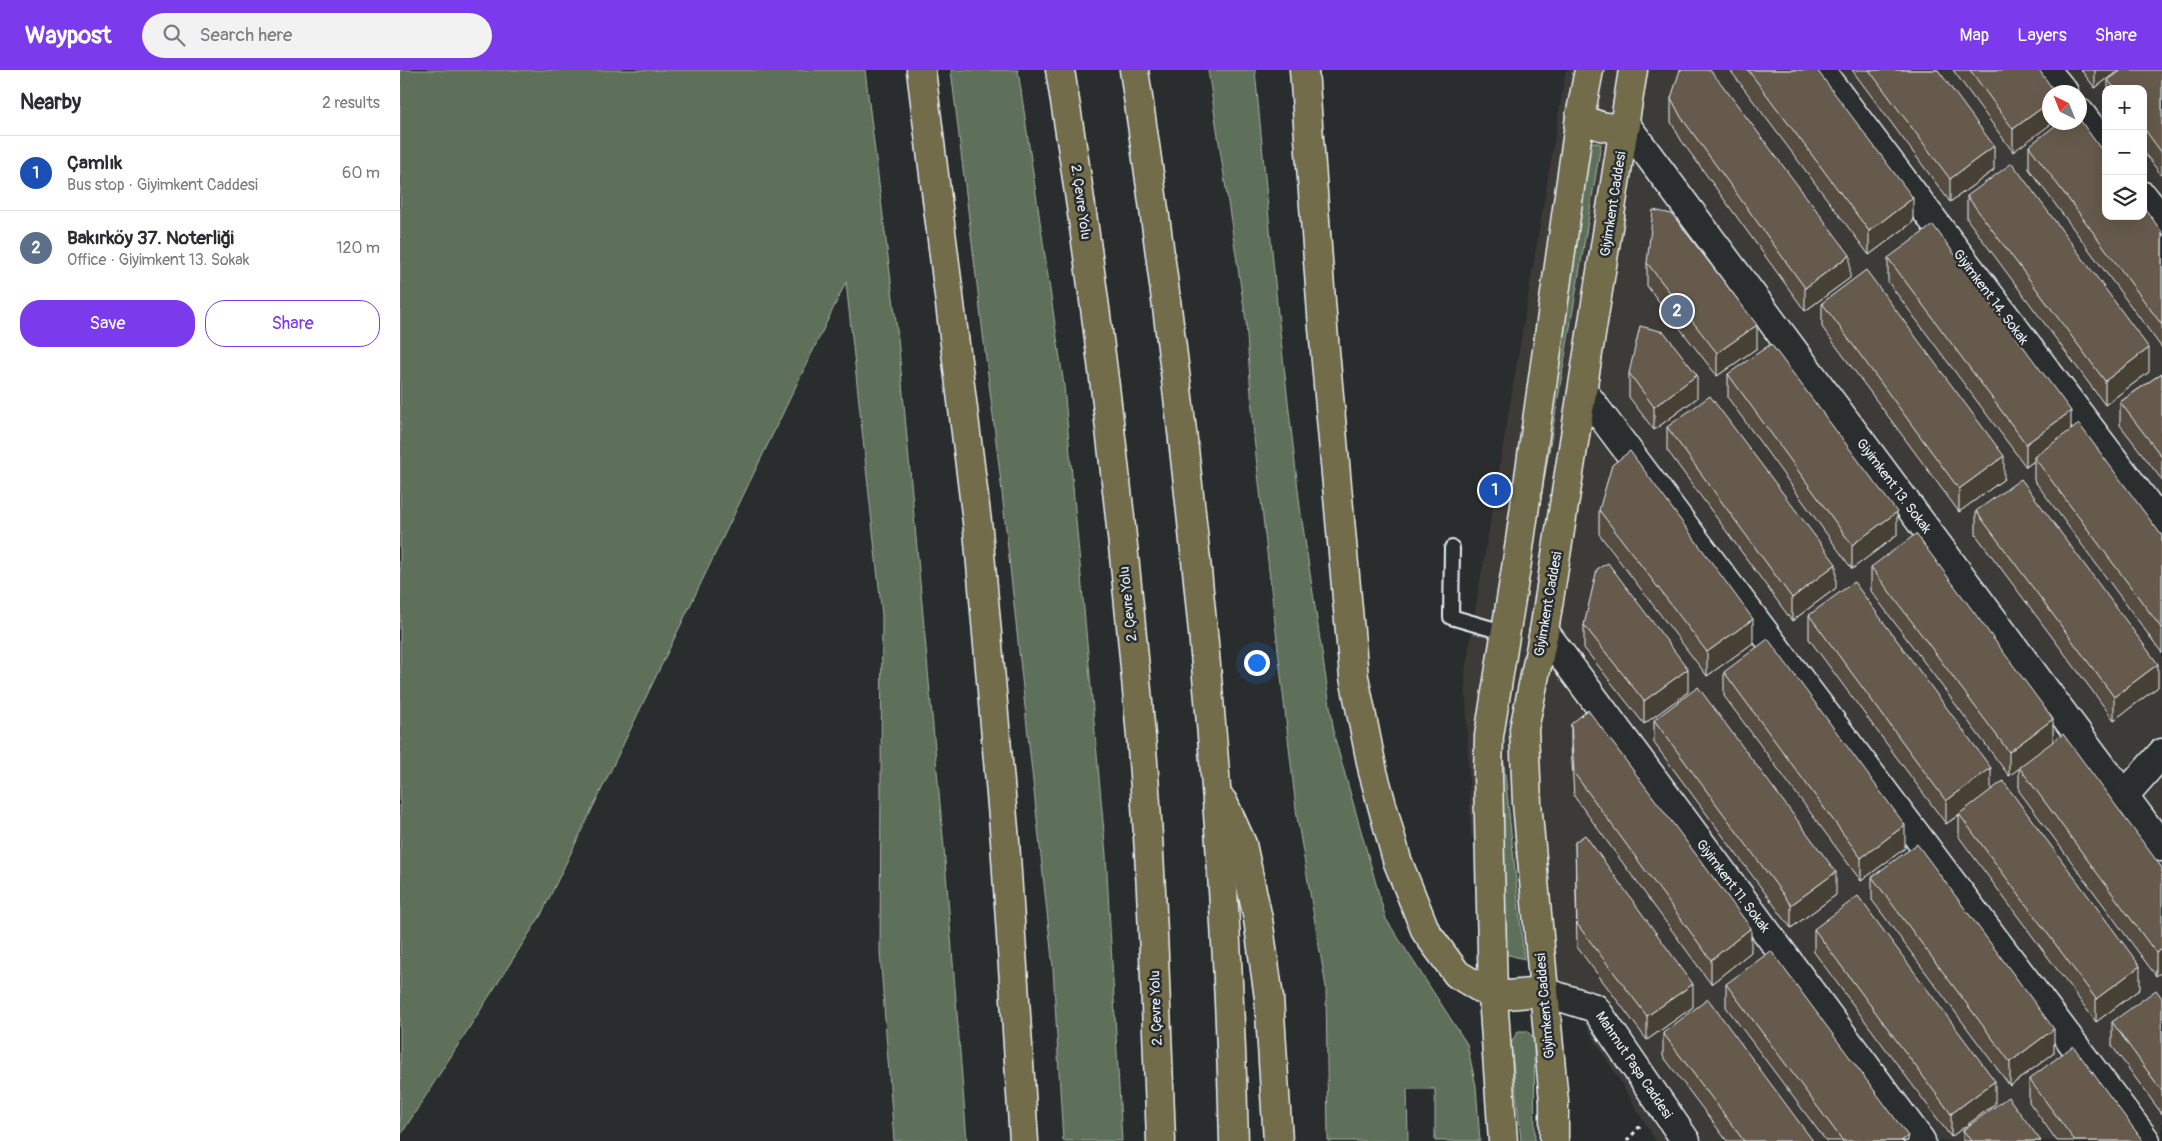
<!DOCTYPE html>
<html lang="en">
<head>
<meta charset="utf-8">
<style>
  :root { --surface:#fff; --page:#f2f2f3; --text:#2b2b33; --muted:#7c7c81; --line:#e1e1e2; --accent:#7c3aed }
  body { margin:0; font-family:Pangolin,sans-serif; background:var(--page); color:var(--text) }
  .controls { position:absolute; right:15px; top:15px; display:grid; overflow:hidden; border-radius:10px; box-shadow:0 5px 20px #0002 }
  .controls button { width:45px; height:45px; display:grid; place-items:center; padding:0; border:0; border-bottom:1px solid var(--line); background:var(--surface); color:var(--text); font:25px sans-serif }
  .compass { position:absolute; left:1642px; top:15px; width:45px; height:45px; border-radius:50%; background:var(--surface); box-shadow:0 5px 20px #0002; rotate:317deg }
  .you { position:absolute; left:856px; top:592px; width:18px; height:18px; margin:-12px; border:4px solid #fff; border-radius:50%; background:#1a73e8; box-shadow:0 0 0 8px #1a73e833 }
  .badge { display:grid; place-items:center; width:32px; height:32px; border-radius:50%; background:var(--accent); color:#fff; font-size:16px; font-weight:700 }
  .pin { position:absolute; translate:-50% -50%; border:2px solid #fff; box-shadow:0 1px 5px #0006 }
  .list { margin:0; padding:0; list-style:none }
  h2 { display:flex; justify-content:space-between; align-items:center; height:65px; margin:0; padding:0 20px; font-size:21px }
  h2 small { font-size:16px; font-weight:400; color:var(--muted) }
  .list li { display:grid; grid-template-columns:32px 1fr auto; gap:15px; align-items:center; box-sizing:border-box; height:75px; padding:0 20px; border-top:1px solid var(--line) }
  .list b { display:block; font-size:19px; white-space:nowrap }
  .list p { margin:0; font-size:16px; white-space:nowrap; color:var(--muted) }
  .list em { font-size:16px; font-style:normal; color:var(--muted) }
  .actions { display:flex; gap:10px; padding:15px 20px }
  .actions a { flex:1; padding:11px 0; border:1px solid var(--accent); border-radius:20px; text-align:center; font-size:18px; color:var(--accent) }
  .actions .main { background:var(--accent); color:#fff }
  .icon { flex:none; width:28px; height:28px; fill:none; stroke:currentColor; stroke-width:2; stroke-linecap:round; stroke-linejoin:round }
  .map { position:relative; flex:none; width:1762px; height:1071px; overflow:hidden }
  header { display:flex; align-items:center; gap:30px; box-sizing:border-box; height:70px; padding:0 25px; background:var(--accent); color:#fff }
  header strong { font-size:24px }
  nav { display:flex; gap:28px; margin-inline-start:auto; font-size:18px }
  .search { width:350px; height:45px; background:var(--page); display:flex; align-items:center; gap:12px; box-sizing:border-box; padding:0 18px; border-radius:28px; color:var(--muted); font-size:19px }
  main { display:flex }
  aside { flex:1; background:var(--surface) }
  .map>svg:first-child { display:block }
  .built { fill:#3c3a37; fill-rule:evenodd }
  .green { fill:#5e705a; stroke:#a3b0a9 }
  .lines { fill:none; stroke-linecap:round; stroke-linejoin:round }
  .service-casing { stroke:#e8f1f8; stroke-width:18 }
  .minor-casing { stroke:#e8f1f8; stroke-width:31 }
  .primary-casing { stroke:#e8f1f8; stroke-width:31 }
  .motorway-casing { stroke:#e8f1f8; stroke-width:31 }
  .path { stroke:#e8f1f8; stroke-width:3; stroke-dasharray:4 4; stroke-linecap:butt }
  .service { stroke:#2a2d2e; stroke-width:14 }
  .minor { stroke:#2a2d2e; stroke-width:28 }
  .primary { stroke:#736c4b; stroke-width:28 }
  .motorway { stroke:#736c4b; stroke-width:28 }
  .wall { fill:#574d41; stroke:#e8f1f8 }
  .shaded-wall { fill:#473f35; stroke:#e8f1f8 }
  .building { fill:#655a4c; stroke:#e8f1f8 }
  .labels { text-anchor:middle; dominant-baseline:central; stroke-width:5; stroke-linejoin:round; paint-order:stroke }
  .street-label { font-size:14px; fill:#e8f1f8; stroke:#2a2d2e }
</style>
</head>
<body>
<header>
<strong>Waypost</strong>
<div class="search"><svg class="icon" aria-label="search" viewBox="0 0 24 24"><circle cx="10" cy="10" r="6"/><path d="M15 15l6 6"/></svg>Search here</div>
<nav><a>Map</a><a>Layers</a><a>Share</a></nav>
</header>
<main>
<aside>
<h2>Nearby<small>2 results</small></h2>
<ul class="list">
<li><span class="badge" style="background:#1a4fb4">1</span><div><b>Çamlık</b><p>Bus stop · Giyimkent Caddesi</p></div><em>60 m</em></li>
<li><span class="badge" style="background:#5c6f8a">2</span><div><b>Bakırköy 37. Noterliği</b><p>Office · Giyimkent 13. Sokak</p></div><em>120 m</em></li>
</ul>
<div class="actions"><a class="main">Save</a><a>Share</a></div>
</aside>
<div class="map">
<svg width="1762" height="1071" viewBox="0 0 1762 1071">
  <rect width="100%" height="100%" fill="#2a2d2e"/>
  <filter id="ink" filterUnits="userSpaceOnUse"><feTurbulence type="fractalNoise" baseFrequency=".02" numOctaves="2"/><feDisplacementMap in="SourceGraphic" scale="10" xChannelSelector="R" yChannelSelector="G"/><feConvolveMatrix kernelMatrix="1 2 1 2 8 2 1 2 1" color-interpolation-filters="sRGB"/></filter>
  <g filter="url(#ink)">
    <path class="built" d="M1166,0h596v1071h-506l-185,-305 -6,-164zM1706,19h37v127h-37zM1650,22h30v30h-30z"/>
    <g class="green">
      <polygon points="0,0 465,0 498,268 544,778 567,1071 494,1071 480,882 482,545 446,212 141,845 0,1066"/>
      <polygon points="551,0 618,0 664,316 706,785 722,1071 663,1071 653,898 600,404"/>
      <polygon points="808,0 855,0 878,244 900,437 935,669 986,849 1067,974 1076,1016 1080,1071 1035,1071 1035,1019 1007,1019 1008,1071 928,1071 926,917 897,747 854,368 846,251"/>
      <polygon points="1188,71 1201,74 1101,665 1124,889 1105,884 1090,665"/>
      <polygon points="1118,961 1127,961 1134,968 1135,1071 1121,1071 1111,973"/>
    </g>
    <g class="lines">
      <defs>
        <polyline id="service" points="1052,478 1051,547 1106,563"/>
        <g id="minor">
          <polyline points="1420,0 1762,454"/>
          <polyline points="1646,0 1664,22"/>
          <polyline points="1680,43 1706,77"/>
          <polyline points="1226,55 1762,777"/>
          <polyline points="1743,126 1762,150"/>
          <polyline points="1183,321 1746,1071"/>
          <polyline points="1144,561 1521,1071"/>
          <polyline points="1724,726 1762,683"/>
          <polyline points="1144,922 1195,938 1286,1071"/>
        </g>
        <g id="primary">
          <path d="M1180,47c17,9 26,13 46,8"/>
          <polyline points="1093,926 1144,922"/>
          <polyline points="1103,1071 1093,926 1088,704 1089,666 1117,492 1180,47 1189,0"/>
          <polyline points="1154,1071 1154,1032 1127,733 1124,659 1144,561 1233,0"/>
        </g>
        <g id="motorway">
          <polyline points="521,0 578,460 605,771 624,1071"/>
          <path d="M660,0c36,220 62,443 81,666 11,134 15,270 20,405"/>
          <path d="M734,0c53,354 91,713 100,1071"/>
          <polyline points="904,0 923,258 954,607 973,702 997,790 1026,862 1057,904 1093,926"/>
          <polyline points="823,732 842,774 858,849 869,928 878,1071"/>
        </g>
      </defs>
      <use href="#service" class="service-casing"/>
      <use href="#minor" class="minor-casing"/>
      <use href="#primary" class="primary-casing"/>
      <use href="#motorway" class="motorway-casing"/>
      <polyline class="path" points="1227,1071 1240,1056"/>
      <use href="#service" class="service"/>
      <use href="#minor" class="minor"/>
      <use href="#primary" class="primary"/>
      <use href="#motorway" class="motorway"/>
    </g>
    <g class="wall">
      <polygon points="1330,0 1417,0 1513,152 1469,185"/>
      <polygon points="1452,0 1538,0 1594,100 1550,132"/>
      <polygon points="1553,0 1639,0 1613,82"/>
      <polygon points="1681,0 1719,0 1695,18"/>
      <polygon points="1762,0 1762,106 1743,81 1743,19 1708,19 1708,10"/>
      <polygon points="1271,28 1450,208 1405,241 1281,70 1271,52"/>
      <polygon points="1629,76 1762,162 1762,278 1629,99"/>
      <polygon points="1567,126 1749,302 1705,335 1567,149"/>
      <polygon points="1488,188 1671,361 1762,466 1762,583 1634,410 1634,391 1626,397 1488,212"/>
      <polygon points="1247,193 1357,278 1317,306 1247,216"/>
      <polygon points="1422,233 1604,409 1559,442 1422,257"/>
      <polygon points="1229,303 1297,328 1254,360 1229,327"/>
      <polygon points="1762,303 1762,410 1720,355 1720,332"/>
      <polygon points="1328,304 1497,465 1452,499 1328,328"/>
      <polygon points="1267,357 1436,518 1392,551 1267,380"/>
      <polygon points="1199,440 1353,573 1307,606 1199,464"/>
      <polygon points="1576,441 1758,617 1714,650 1576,465"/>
      <polygon points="1471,497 1653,672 1762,798 1756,906 1619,721 1619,698 1609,706 1471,521"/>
      <polygon points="1409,545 1591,720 1740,919 1696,952 1559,767 1559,745 1546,754 1409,569"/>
      <polygon points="1184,555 1288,622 1244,654 1184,578"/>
      <polygon points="1324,602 1505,778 1461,811 1324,626"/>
      <polygon points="1254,650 1436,825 1391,858 1254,673"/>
      <polygon points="1171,654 1351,882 1311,914 1174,726 1171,677"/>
      <polygon points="1175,772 1293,937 1247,970 1177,877"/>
      <polygon points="1472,807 1654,983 1610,1016 1472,830"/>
      <polygon points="1414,859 1595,1034 1551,1067 1414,882"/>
      <polygon points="1326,914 1508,1071 1426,1071 1326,937"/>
      <polygon points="1762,928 1762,1044 1712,976 1712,952"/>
      <polygon points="1263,963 1413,1071 1327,1071 1263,986"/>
      <polygon points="1629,1009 1743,1071 1657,1071 1629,1032"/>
      <polygon points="1563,1060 1641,1071 1563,1071"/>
    </g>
    <g class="shaded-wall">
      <polygon points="1695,0 1719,0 1695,18"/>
      <polygon points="1650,32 1650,52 1654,52 1613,82 1613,59"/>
      <polygon points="1594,76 1594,100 1550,132 1550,109"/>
      <polygon points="1513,128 1513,152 1469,185 1469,161"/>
      <polygon points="1450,185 1450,208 1405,241 1405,218"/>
      <polygon points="1357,255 1357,278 1317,306 1317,283"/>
      <polygon points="1749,278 1749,302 1705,335 1705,311"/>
      <polygon points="1297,305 1297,328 1254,360 1254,337"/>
      <polygon points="1671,341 1671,364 1634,387 1634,391 1626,397 1626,374"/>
      <polygon points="1604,386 1604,409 1559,442 1559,419"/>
      <polygon points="1497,442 1497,465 1452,499 1452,475"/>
      <polygon points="1436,494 1436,518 1392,551 1392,528"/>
      <polygon points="1353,549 1353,573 1307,606 1307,582"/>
      <polygon points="1758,594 1758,617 1714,650 1714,627"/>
      <polygon points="1288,599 1288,622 1244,654 1244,631"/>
      <polygon points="1653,649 1653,673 1609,706 1609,682"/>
      <polygon points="1591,698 1591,721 1546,754 1546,731"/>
      <polygon points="1505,755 1505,778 1461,811 1461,788"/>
      <polygon points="1436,802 1436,825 1391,858 1391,835"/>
      <polygon points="1351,858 1351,882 1311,914 1311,890"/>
      <polygon points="1762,879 1762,902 1756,906 1756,883"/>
      <polygon points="1740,896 1740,919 1696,952 1696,929"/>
      <polygon points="1293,914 1293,937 1247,970 1247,946"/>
      <polygon points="1654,959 1654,983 1610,1016 1610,992"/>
      <polygon points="1595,1011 1595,1034 1551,1067 1551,1044"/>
      <polygon points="1508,1066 1508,1071 1501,1071"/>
    </g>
    <g class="building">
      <polygon points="1280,0 1310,0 1323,16 1450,185 1405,218 1281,47 1271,28"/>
      <polygon points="1348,0 1417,0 1513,128 1469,161"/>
      <polygon points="1469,0 1538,0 1594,76 1550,109"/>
      <polygon points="1570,0 1639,0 1655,22 1650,22 1650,32 1613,59"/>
      <polygon points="1722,0 1762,0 1762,83 1743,57 1743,19 1715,19 1708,10"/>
      <polygon points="1680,50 1706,86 1706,146 1743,146 1743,136 1762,162 1762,255 1629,76 1660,52 1680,52"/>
      <polygon points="1612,93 1749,278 1705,311 1567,126"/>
      <polygon points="1253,140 1272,144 1357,255 1317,283 1247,193"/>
      <polygon points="1533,155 1671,341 1626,374 1488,188"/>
      <polygon points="1466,200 1604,386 1559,419 1422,233"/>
      <polygon points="1240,256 1264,262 1297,305 1254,337 1229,303"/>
      <polygon points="1371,274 1497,442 1452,475 1328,304"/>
      <polygon points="1762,303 1762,387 1720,332"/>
      <polygon points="1310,326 1436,494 1392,528 1267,357"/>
      <polygon points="1679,354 1762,466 1762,559 1634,387"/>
      <polygon points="1230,381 1353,549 1307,582 1199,440 1212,395"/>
      <polygon points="1621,409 1758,594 1714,627 1576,441"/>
      <polygon points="1516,464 1653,649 1609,682 1471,497"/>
      <polygon points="1208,493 1288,599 1244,631 1184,555 1197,499"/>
      <polygon points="1454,512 1591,698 1546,731 1409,545"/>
      <polygon points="1368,569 1505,755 1461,788 1324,602"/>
      <polygon points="1298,617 1436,802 1391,835 1254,650"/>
      <polygon points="1188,640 1351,858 1311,890 1174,703 1171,654"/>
      <polygon points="1663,664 1762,798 1762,879 1756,883 1619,697"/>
      <polygon points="1603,711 1740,896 1696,929 1559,744"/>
      <polygon points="1185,765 1293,914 1247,946 1177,854 1175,772"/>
      <polygon points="1517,774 1654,959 1610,992 1472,807"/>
      <polygon points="1458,826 1595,1011 1551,1044 1414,859"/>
      <polygon points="1371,881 1508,1066 1501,1071 1443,1071 1326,914"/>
      <polygon points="1756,920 1762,928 1762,1021 1712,952"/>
      <polygon points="1308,929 1413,1071 1344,1071 1263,963"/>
      <polygon points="1673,976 1743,1071 1675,1071 1629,1009"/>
      <polygon points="1608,1027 1641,1071 1571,1071 1563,1060"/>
    </g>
  </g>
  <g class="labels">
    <g class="street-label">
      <text transform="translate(681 132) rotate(82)">2. Çevre Yolu</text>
      <text transform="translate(1213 134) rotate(-81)">Giyimkent Caddesi</text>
      <text transform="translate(1591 227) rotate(53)">Giyimkent 14. Sokak</text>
      <text transform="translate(1494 416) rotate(53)">Giyimkent 13. Sokak</text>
      <text transform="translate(728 534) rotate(-96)">2. Çevre Yolu</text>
      <text transform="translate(1148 534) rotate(-80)">Giyimkent Caddesi</text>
      <text transform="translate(1333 816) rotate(53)">Giyimkent 11. Sokak</text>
      <text transform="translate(1145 936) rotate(-95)">Giyimkent Caddesi</text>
      <text transform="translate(756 938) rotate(-92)">2. Çevre Yolu</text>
      <text transform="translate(1234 995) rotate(56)">Mahmut Paşa Caddesi</text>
    </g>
  </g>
</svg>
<div class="controls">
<button>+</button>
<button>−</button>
<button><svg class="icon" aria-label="layers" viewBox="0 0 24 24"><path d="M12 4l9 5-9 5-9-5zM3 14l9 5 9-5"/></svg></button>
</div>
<svg class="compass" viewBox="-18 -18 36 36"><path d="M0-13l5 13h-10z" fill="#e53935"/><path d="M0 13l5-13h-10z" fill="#7c7c81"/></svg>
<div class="you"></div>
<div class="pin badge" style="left:1095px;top:420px;background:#1a4fb4">1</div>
<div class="pin badge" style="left:1277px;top:241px;background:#5c6f8a">2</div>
</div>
</main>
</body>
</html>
